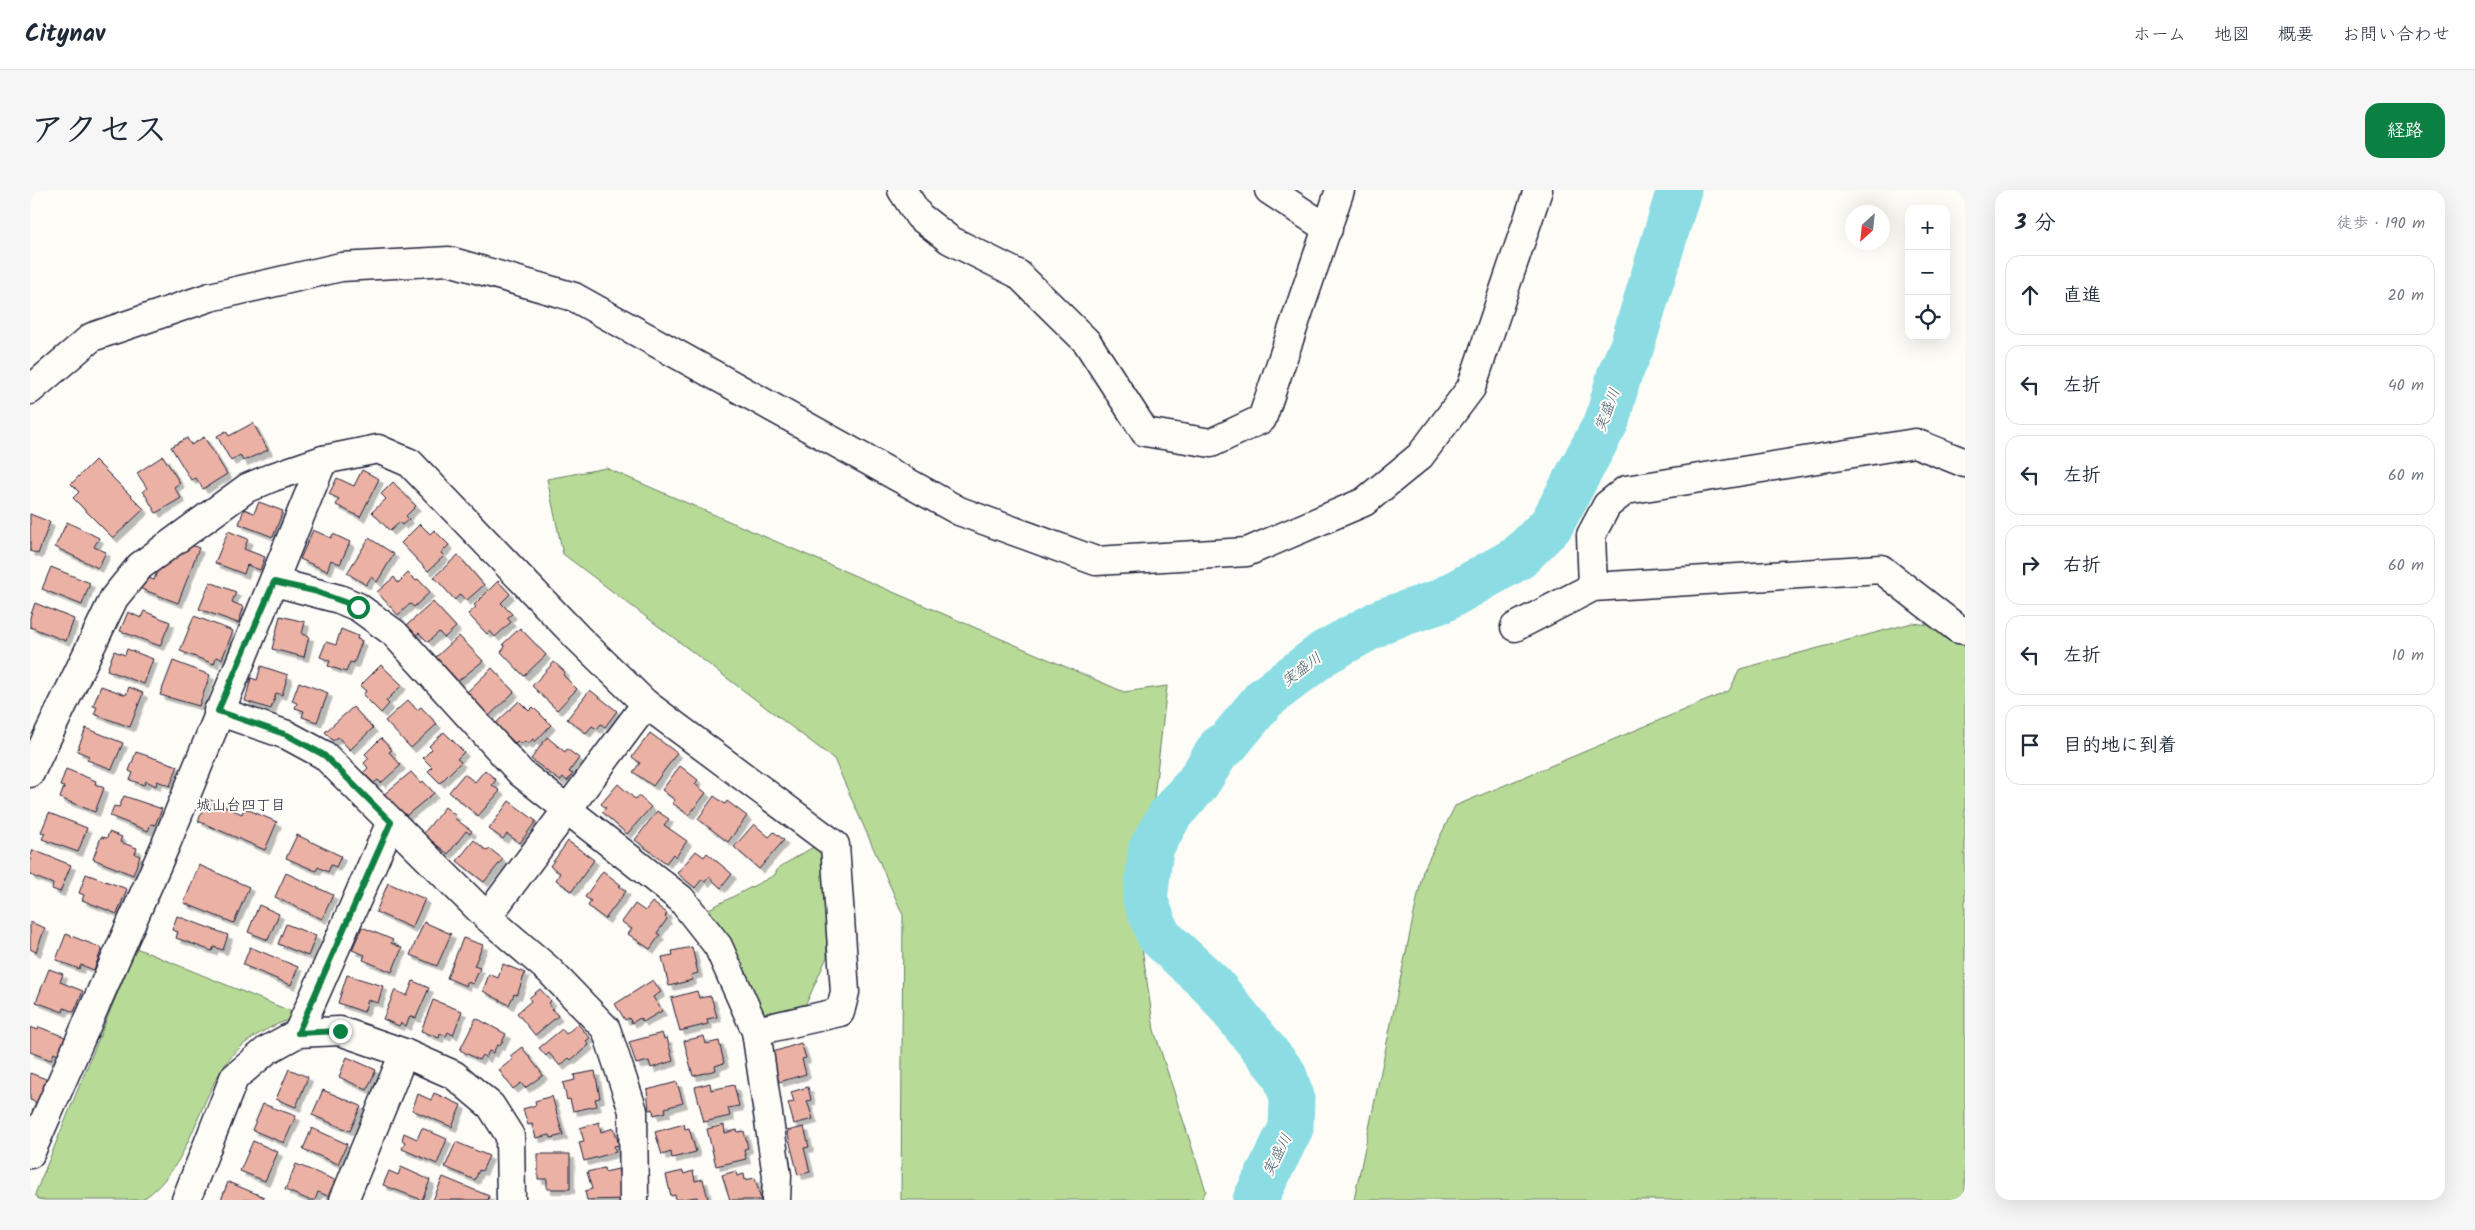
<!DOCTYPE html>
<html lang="ja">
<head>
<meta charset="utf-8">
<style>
  :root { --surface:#fff; --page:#f6f6f7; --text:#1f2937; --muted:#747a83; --line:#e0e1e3; --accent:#0b8043 }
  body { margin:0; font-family:Kalam,"Klee One",sans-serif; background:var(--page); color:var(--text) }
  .controls { position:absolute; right:15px; top:15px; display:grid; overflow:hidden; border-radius:10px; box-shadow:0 5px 20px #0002 }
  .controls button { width:45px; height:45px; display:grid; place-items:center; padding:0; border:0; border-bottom:1px solid var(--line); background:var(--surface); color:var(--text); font:25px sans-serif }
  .compass { position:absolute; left:1815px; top:15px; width:45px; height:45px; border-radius:50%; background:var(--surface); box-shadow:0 5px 20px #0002; rotate:207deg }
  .stop { position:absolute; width:15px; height:15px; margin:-11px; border:4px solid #0b8043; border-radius:50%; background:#fff }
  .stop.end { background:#0b8043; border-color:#fff; box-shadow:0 1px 5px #0008 }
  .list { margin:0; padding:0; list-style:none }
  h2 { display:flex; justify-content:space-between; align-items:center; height:65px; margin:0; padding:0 20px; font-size:21px }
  h2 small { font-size:16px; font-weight:400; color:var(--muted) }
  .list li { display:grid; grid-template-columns:32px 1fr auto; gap:15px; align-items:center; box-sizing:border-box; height:80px; margin:0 10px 10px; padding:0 10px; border:1px solid var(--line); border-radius:15px }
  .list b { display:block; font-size:19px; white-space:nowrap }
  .list em { font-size:16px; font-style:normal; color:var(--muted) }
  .icon { flex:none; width:28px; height:28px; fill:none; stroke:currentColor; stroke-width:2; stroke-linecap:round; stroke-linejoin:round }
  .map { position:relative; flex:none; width:1935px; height:1010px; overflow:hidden; border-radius:15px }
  header { display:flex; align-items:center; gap:30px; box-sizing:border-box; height:70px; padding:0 25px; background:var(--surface); border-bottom:1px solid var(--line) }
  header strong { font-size:24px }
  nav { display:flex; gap:28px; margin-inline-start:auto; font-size:18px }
  .intro { display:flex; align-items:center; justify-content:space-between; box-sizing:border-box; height:120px; padding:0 30px }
  h1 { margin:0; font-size:35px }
  .button { padding:12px 22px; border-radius:15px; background:var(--accent); color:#fff; font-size:18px; font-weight:700 }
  main { display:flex; gap:30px; padding:0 30px }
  aside { flex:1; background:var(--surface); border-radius:15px; box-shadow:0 5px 20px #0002 }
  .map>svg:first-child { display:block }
  .green { fill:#b7db96; stroke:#6c7e68 }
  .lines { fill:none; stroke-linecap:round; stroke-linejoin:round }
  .river { stroke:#8bdde3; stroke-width:45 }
  .building { fill:#ebb1a4; stroke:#22223b; filter:url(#shadow) }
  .minor-casing { stroke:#22223b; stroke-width:31 }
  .minor { stroke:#fdfcf7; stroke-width:28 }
  .route { stroke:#0b8043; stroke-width:6 }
  .labels { text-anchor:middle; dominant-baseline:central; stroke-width:4; stroke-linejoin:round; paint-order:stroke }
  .water-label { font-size:15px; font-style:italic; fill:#425a6d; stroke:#fdfcf7 }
  .neighbourhood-label { font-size:15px; fill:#22223b; stroke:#fdfcf7 }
</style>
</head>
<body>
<header>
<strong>Citynav</strong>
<nav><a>ホーム</a><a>地図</a><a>概要</a><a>お問い合わせ</a></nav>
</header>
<div class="intro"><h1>アクセス</h1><a class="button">経路</a></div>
<main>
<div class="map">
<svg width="1935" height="1010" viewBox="0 0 1935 1010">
  <defs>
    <filter id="shadow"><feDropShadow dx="4.5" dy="4.5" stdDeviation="0" flood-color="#0004"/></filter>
  </defs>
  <rect width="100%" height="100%" fill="#fdfcf7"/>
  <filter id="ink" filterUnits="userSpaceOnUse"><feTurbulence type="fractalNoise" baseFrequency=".02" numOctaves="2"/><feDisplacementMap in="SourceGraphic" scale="10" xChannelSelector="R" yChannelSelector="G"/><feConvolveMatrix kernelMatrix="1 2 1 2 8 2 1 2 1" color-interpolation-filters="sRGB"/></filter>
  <g filter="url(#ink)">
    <g class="green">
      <polygon points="576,278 1094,502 1137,496 1109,737 1124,840 1176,1001 1171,1010 871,1010 873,725 804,569 533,364 517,289"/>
      <polygon points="1882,433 1935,439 1935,1010 1324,1010 1393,681 1425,616 1699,501 1710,479"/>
      <polygon points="785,656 794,662 797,767 776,814 737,825 721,814 677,720 745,685 748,678"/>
      <path d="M106,758l159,65 -2,5c-22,8 -45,19 -61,38 -38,45 -37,108 -90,144h-104l-3,-6z"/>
    </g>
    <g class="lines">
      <polyline class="river" points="1225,1010 1261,938 1262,907 1254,884 1183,796 1129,746 1115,710 1121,658 1141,623 1167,594 1191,556 1197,554 1234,509 1294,463 1354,430 1411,411 1488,368 1521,335 1577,231 1589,186 1602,156 1649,0"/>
    </g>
    <g class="building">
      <polygon points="223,233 238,260 213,271 210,265 201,271 187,246 196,241 199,246"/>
      <polygon points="174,247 197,284 173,299 166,288 161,290 141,257 157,248 161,255"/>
      <polygon points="133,266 150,293 144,297 151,308 126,323 113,301 117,298 107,283"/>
      <polygon points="65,270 114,319 83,348 43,308 49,302 41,294"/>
      <polygon points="332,280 349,289 330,327 306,315 309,309 299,304 307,288 324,296"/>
      <polygon points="363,292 386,316 376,326 379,329 372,335 370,332 360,341 342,322 356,309 351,304"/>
      <polygon points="229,312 253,321 243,347 209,334 214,319 224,323"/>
      <polygon points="0,324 20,332 8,364 0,361"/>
      <polygon points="37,332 69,348 64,357 76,362 68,378 25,357"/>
      <polygon points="390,334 400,344 404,340 419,355 411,363 414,366 398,381 371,353"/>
      <polygon points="283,340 301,348 303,344 320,352 310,374 301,370 297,381 270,369"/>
      <polygon points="198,341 218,349 214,359 235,367 230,380 217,375 214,384 185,373"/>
      <polygon points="339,348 364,364 347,392 341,387 336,395 317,383"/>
      <polygon points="151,351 169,358 148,413 109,398 114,386 124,390 133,364 144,368"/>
      <polygon points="428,365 454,395 436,411 430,404 425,410 404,387"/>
      <polygon points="21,377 60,393 52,415 12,399"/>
      <polygon points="378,383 386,391 388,389 400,402 384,417 380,414 368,425 347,402 364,387 368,393"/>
      <polygon points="468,391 480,404 471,413 482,424 477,428 481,432 465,447 460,441 457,444 438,424 446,417 444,415"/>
      <polygon points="180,392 206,402 202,412 214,417 208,433 169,419"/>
      <polygon points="403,412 426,437 414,448 409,442 398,452 389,443 386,445 377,435"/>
      <polygon points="5,413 44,429 36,451 0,437 0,427"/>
      <polygon points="114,421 140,432 130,456 90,441 98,422 111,428"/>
      <polygon points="164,426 203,441 192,469 186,467 184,474 150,461"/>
      <polygon points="250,426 275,432 272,444 279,446 274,467 242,459"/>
      <polygon points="490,438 516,465 494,486 471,462 475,457 473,454"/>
      <polygon points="311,439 328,446 327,449 332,451 324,473 320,472 316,482 298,476 300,471 290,467 296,452 306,455"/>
      <polygon points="429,446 453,471 428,491 406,467"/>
      <polygon points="97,459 123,469 114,494 77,480 84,461 95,465"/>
      <polygon points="143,471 180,485 169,516 130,505"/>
      <polygon points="524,472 535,482 533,485 547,499 527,520 502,496"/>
      <polygon points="351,475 372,495 356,511 359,514 351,523 333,505 336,501 330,496"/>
      <polygon points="231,476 258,485 252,505 246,503 241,519 215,511 221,488 227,490"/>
      <polygon points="462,478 484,502 458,527 436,503"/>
      <polygon points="269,492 298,503 287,532 272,527 274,521 265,518 267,513 262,511"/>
      <polygon points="71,496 96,505 99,497 113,503 100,537 64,524 67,517 63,516"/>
      <polygon points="560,500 587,521 575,537 571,534 567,539 562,536 556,543 537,529"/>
      <polygon points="378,510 387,520 391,517 407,534 381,558 355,531"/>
      <polygon points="489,511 499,521 503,517 521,535 505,552 503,549 498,554 495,551 491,554 487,551 485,553 465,534"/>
      <polygon points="323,517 343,538 320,560 308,547 303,551 295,542"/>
      <polygon points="56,538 93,553 82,579 57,570 59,566 47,561"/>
      <polygon points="414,542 434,562 427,569 431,572 410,593 398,581 402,577 393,568 402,559 399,556"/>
      <polygon points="620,543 647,563 623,596 603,582 610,573 602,567"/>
      <polygon points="517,547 535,562 537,559 549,568 539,582 543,584 537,591 533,587 530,591 501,569"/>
      <polygon points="351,548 362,560 359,562 371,575 351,593 348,590 344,593 333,583 338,578 334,573 339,568 335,564"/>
      <polygon points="106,562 148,576 140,596 127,591 126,596 116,591 114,595 100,590 103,583 99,581"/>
      <polygon points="650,576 668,590 665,594 676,603 659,625 642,613 645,610 632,600"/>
      <polygon points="36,579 66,591 65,594 74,598 65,622 30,608 34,597 30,596"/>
      <polygon points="455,580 466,590 462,595 470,601 448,626 419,602 434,584 445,592"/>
      <polygon points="381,582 391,593 393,591 404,603 372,629 352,606"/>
      <polygon points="588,594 605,609 609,606 621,617 597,644 572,622 576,618 571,614"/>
      <polygon points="94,606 132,619 125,635 121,634 118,641 80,626 84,616 89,617"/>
      <polygon points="684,606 695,614 697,611 717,626 698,652 668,629"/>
      <polygon points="178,609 212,624 214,618 247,632 235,660 168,631"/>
      <polygon points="479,611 506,631 490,653 477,644 473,649 459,639"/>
      <polygon points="415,617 426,626 424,628 442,641 440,644 436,641 418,664 393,644"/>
      <polygon points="627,621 639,629 634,635 657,651 646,667 643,664 636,673 605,650"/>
      <polygon points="19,623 57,638 48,662 12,649 15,643 11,642"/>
      <polygon points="724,634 739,647 744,642 754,650 729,679 704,657"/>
      <polygon points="79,642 92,647 90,652 107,658 105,664 110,666 103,685 63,669 71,647 77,648"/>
      <polygon points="267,645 311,666 306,677 301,675 298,682 288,677 286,681 256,668"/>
      <polygon points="444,650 457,661 460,659 473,669 454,692 427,671"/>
      <polygon points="538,651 564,670 542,701 526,690 530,683 520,676"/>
      <polygon points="3,660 41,675 30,702 22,699 23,694 0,685 0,668"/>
      <polygon points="666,661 674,667 677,663 702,684 691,698 679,687 675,692 672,689 665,698 647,683"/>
      <polygon points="169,675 219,697 204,733 154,713"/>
      <polygon points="573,681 591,695 589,696 596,701 575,729 558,716 561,711 555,707"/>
      <polygon points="256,683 303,705 292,729 245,707"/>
      <polygon points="56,684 97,699 87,724 52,710 54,705 49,703"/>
      <polygon points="358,693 395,709 382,738 346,722"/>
      <polygon points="622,712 637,723 635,727 637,729 627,743 630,745 620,759 598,744 602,739 592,732 605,714 615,721"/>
      <polygon points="229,715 249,724 238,750 218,742"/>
      <polygon points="147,726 198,745 193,760 184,757 182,761 146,748 148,742 142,740"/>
      <polygon points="0,732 15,738 6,762 0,759"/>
      <polygon points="394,732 421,744 407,776 380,765"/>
      <polygon points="256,734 286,746 278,766 248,754"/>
      <polygon points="332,737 363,750 361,753 372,758 362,782 333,770 335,765 322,760"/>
      <polygon points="36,744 72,758 64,780 51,775 49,779 26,770"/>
      <polygon points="433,748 453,755 444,776 450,778 443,794 437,792 436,796 417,788"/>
      <polygon points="220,757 268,777 261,795 213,775"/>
      <polygon points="662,757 668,783 661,785 662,790 639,796 632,767 643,765 642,761"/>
      <polygon points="473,774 495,783 487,805 484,804 479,815 453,801 459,784 468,788"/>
      <polygon points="19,779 33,784 30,792 53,801 44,822 34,818 33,822 6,812"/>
      <polygon points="317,785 353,796 348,813 338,810 334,822 308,813"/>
      <polygon points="623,790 631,802 623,807 632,821 613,832 610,828 602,833 599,828 595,830 585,814"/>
      <polygon points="383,791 399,798 386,828 380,826 376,836 371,833 369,836 353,829 365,800 377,806"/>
      <polygon points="510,799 521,811 518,814 528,826 505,845 487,823 501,811 499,808"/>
      <polygon points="667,801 669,808 681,806 687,827 677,829 678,834 650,841 641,808"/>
      <polygon points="403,810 432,821 423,845 418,842 416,846 410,844 409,848 391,841"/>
      <polygon points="446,828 476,844 470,856 467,855 463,863 459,861 456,868 452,865 449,870 430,860"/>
      <polygon points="548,834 560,848 556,851 559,855 541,870 539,868 530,876 519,863 516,866 509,858 532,839 536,844"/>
      <polygon points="0,837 8,840 9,837 35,847 28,865 24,863 21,870 0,862"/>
      <polygon points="632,843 634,849 637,848 643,871 621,878 619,871 606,874 599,852"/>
      <polygon points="674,846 676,854 689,851 694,873 685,876 686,880 663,886 654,851"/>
      <polygon points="771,853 776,868 772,869 776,884 749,892 740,863"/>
      <polygon points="492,857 513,885 495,898 491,893 483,899 469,880 483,869 480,866"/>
      <polygon points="317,867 346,880 337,900 309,887"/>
      <polygon points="259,879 278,887 266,917 246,909"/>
      <polygon points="565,881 570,908 565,909 567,916 543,921 540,909 537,910 533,893 545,890 544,885"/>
      <polygon points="0,883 16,889 8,913 0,910"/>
      <polygon points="647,892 653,913 635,918 636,922 624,925 623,919 619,920 617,900"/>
      <polygon points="680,893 681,900 704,895 709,916 698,918 700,926 674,932 665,897"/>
      <polygon points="778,897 781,910 777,911 783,929 764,934 758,913 764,912 761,902"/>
      <polygon points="293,900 331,916 320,941 282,925"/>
      <polygon points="404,903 431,915 422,937 382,920 388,904 401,910"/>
      <polygon points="522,906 533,945 521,948 520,945 506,948 502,934 498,935 493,919 506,915 505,911"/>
      <polygon points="233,914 266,926 254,953 222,940"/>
      <polygon points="569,932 571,942 584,938 589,955 584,956 586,962 554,971 549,952 554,951 550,938"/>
      <polygon points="654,934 655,939 659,938 666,962 642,968 641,962 632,965 625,942"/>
      <polygon points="694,935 695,943 707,940 708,942 714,941 718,958 714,959 716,969 686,976 677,939"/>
      <polygon points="774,937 779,957 774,958 780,982 768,985 757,941"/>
      <polygon points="282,938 317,954 308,974 273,959"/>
      <polygon points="392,938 417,949 407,974 372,959 375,952 372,950 374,943 387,949"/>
      <polygon points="223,951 248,962 235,991 210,981"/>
      <polygon points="426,952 459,966 452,981 449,980 445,990 415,977"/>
      <polygon points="508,964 540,964 540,999 517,999 517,989 508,989"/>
      <polygon points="266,974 305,990 298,1006 288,1002 285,1010 279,1010 255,1000"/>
      <polygon points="371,977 400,990 392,1010 353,995 359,981 368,985"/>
      <polygon points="574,978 575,982 588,979 596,1009 557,1010 555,1001 562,999 557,982"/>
      <polygon points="653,981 654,984 663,981 665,991 673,989 678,1009 668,1010 667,1007 646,1010 645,1005 641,1006 636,985"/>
      <polygon points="706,981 707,986 714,984 715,990 725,988 731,1010 700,1010 692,985"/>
      <polygon points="413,987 459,1006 458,1010 403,1010"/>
      <polygon points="198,992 234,1007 232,1010 191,1010"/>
    </g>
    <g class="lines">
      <defs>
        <g id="minor">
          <polyline points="872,0 889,26 920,50 988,84 1057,152 1115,242 1181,253 1232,229 1310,0"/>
          <polyline points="1239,0 1298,39"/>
          <polyline points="0,200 62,147 180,107 311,77 419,71 544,107 929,321 1066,371 1217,362 1334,312 1390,266 1441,198 1508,0"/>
          <polyline points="245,392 309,409 328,417 364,443 491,583 651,709 688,756 726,841"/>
          <polyline points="1563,397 1561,345 1577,315 1596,300 1885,253 1935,273"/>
          <polyline points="1485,437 1563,397 1851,379 1928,439 1935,440"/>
          <polyline points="188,521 257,545 294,565 457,727 519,780 576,839 603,921 604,1010"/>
          <polyline points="0,583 84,408 110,376 217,298 243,287 293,270 348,259 380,273 547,447 616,514 805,655 815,802 810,822 726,841 747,986 746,1010"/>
          <polyline points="457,727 616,514"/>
          <polyline points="268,843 361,632"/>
          <polyline points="0,964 136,654 293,270"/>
          <polyline points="156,1010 204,888 237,860 268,843 310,841 374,863 424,885 461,916 480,946 481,1010"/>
          <polyline points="314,1010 374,863"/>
        </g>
      </defs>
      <use href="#minor" class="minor-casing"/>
      <use href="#minor" class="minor"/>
    </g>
  </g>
  <g class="lines" filter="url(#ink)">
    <polyline class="route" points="310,841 268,843 361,632 294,565 257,545 188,521 244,392 284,401 328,417"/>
  </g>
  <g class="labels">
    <g class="water-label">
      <text transform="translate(1578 220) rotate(-69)">実盛川</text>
      <text transform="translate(1272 480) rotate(-37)">実盛川</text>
      <text transform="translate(1248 965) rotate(-63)">実盛川</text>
    </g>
    <g class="neighbourhood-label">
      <text x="211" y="616">城山台四丁目</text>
    </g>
  </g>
</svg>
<div class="controls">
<button>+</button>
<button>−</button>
<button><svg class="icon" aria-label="locate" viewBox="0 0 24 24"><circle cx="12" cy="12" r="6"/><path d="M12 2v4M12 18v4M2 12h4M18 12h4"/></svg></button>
</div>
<svg class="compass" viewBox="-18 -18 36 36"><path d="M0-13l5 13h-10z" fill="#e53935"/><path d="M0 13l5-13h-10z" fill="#747a83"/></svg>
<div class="stop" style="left:328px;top:417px"></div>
<div class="stop end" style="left:310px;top:841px"></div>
</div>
<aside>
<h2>3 分<small>徒歩 · 190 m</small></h2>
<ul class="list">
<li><svg class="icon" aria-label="ahead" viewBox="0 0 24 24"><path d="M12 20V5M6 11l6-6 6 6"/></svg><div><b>直進</b></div><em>20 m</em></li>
<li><svg class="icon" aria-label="left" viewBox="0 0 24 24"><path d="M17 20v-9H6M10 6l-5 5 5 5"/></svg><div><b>左折</b></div><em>40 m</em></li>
<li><svg class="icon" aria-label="left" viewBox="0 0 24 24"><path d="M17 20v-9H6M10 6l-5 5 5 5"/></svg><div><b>左折</b></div><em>60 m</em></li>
<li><svg class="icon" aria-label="right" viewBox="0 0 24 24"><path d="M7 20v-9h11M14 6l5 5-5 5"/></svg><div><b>右折</b></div><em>60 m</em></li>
<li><svg class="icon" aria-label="left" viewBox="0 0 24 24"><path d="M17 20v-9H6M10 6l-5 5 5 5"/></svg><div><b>左折</b></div><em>10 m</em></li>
<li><svg class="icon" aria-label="arrive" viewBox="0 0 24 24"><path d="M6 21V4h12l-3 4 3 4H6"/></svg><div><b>目的地に到着</b></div></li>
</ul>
</aside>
</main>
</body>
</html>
